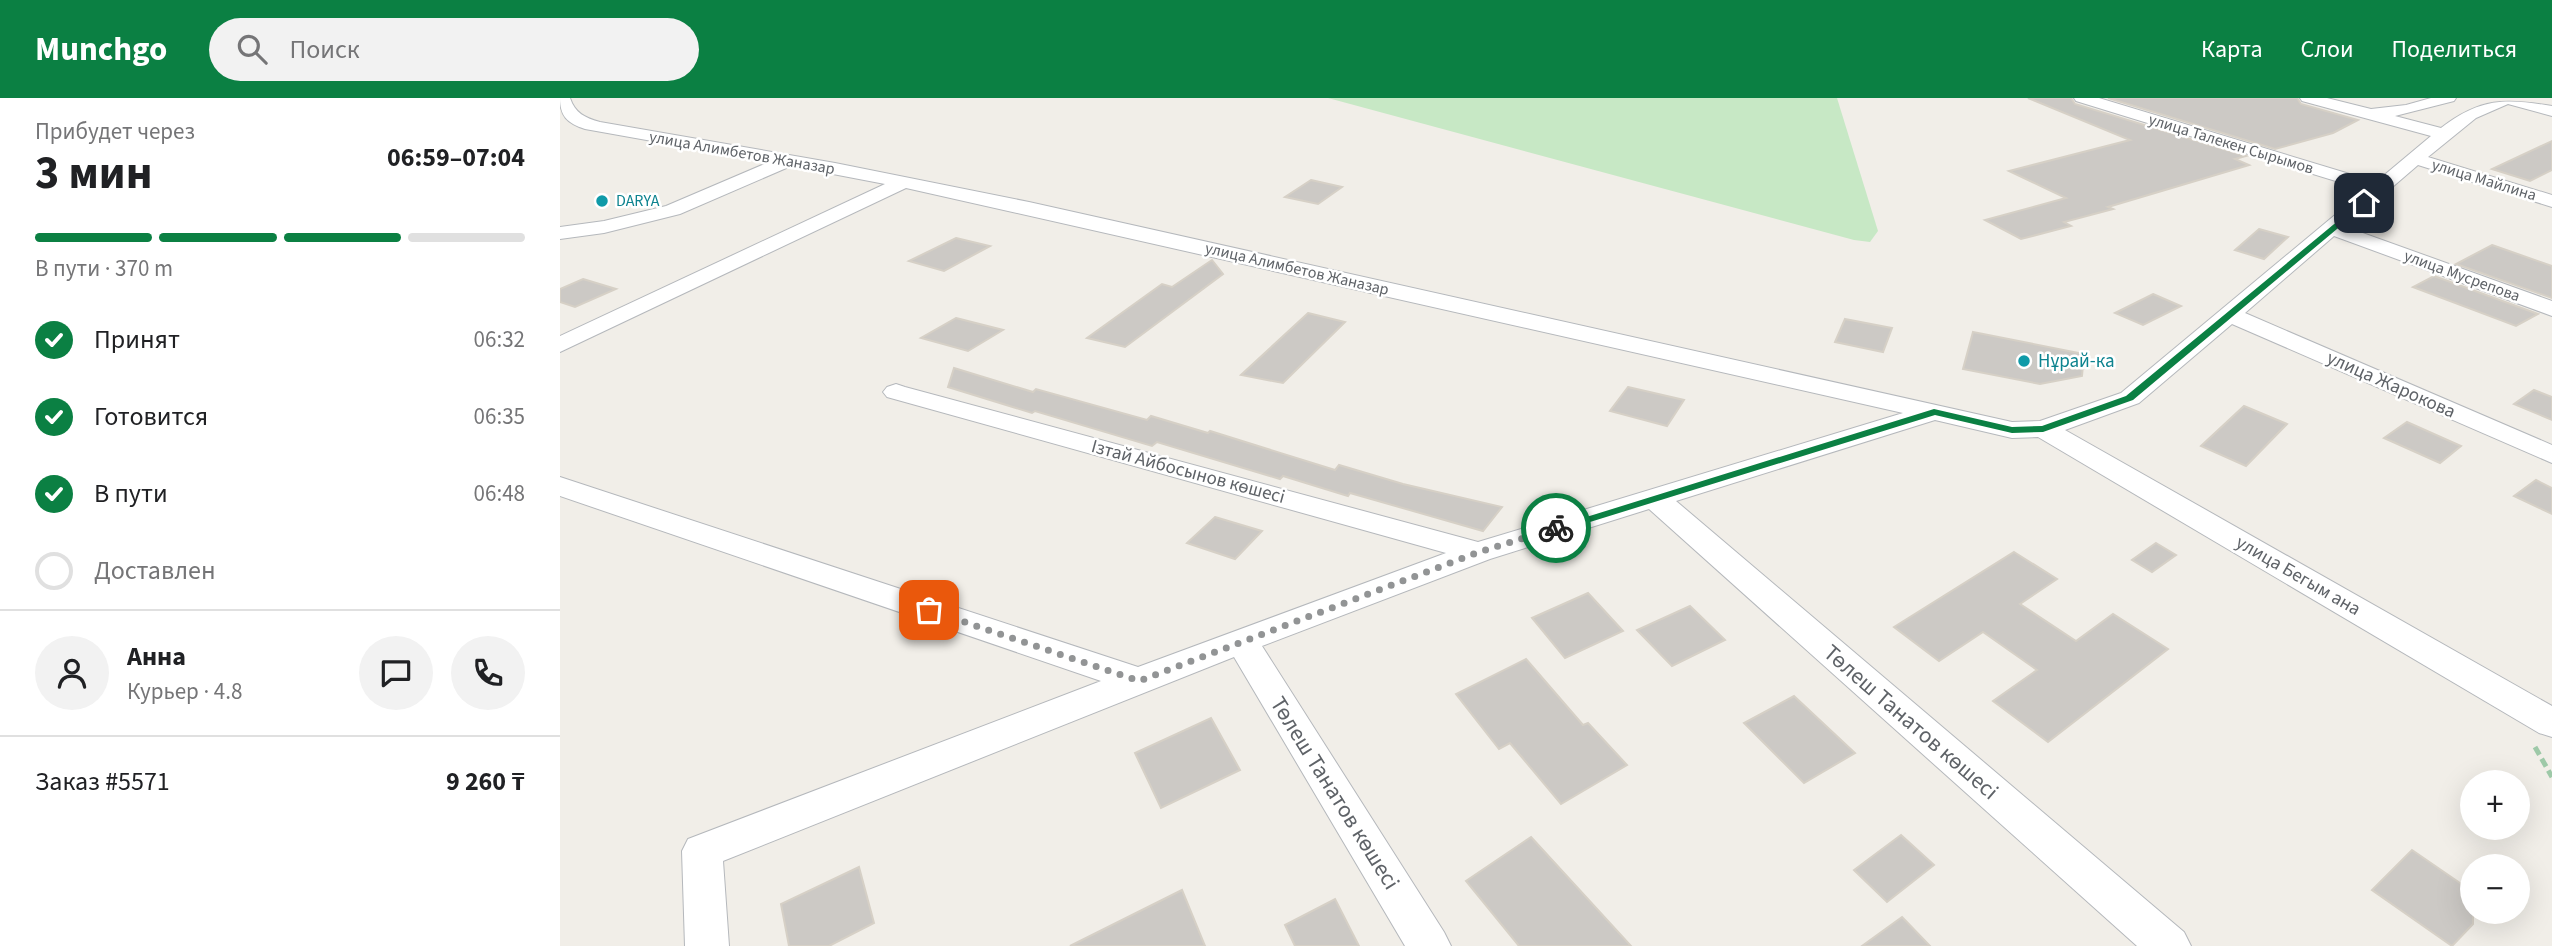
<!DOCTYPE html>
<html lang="ru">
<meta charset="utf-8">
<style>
body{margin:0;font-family:"Source Sans 3",sans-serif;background:#f2f2f2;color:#202124;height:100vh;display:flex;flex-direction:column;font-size:26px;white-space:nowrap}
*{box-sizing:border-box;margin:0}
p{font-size:23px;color:#757577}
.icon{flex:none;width:38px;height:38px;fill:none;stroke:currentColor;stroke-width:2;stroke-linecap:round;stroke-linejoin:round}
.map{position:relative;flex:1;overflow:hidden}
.details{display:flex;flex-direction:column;background:#fff;width:560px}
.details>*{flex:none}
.tools{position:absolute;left:1900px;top:672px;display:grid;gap:14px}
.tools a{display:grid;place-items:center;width:70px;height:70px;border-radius:50%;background:#fff;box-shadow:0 7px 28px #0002;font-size:35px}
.pin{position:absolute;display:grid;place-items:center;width:60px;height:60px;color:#fff;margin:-30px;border-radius:14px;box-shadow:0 4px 10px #0006}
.courier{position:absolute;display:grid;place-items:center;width:70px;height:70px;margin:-35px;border:5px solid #0b8043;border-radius:50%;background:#fff;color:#222;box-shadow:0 2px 9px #0007}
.headline em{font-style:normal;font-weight:700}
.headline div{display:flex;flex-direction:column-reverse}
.headline{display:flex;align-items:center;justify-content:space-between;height:119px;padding:0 35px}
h1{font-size:46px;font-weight:700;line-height:52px}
.bar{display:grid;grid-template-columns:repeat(4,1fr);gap:10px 7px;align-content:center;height:84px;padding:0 35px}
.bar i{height:9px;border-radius:5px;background:#e0e0e0}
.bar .current{background:#0b8043}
.bar p{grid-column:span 4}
.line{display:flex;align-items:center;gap:18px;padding:0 35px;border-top:2px solid #e0e0e0}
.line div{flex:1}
.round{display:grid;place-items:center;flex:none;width:74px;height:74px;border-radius:37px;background:#f2f2f2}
ol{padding:0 35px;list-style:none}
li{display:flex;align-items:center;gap:21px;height:77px}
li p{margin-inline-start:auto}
li .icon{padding:7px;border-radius:50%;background:#0b8043;color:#fff;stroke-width:4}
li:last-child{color:#757577}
li i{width:38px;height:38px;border:4px solid #e0e0e0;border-radius:50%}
header{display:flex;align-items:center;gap:42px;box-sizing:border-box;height:98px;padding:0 35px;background:#0b8043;color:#fff}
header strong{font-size:33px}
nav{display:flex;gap:38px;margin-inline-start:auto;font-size:24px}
.search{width:490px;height:63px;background:#f2f2f2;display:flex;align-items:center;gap:18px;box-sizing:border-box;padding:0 24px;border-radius:38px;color:#757577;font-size:26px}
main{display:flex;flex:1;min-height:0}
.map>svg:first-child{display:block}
.green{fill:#c7e8c5}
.building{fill:#ccc9c5;stroke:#d6d0c6;stroke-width:2}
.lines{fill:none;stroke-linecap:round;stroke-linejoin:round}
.minor-casing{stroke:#b5b8bc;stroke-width:2}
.path{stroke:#9ec9a8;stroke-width:5;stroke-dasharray:9 4.5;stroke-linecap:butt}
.minor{fill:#fff;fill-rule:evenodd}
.route{fill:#0b8043}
.done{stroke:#929495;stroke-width:7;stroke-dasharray:0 12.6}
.culture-dot{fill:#0f9aa8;stroke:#fff;stroke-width:2.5}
.labels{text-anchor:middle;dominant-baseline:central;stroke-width:5;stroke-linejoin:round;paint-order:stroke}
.far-street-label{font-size:16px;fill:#5f6368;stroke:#fff}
.far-culture-label{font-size:16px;fill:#0d838f;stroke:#fff;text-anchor:start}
.culture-label{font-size:19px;fill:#0d838f;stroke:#fff;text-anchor:start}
.street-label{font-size:19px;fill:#5f6368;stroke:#fff}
.near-street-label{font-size:23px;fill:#5f6368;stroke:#fff}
</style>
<header>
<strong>Munchgo</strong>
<div class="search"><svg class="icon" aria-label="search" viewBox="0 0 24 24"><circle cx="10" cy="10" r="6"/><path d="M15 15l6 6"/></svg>Поиск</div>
<nav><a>Карта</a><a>Слои</a><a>Поделиться</a></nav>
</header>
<main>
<section class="details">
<div class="headline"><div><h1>3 мин</h1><p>Прибудет через</p></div><em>06:59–07:04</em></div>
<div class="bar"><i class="current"></i><i class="current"></i><i class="current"></i><i></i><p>В пути · 370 m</p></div>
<ol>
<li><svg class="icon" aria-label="check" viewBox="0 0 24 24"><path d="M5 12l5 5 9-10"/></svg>Принят<p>06:32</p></li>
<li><svg class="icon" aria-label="check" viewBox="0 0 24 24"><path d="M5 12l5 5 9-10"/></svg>Готовится<p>06:35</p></li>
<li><svg class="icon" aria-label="check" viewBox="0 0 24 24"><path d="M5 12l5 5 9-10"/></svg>В пути<p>06:48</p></li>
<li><i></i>Доставлен</li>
</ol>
<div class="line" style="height:126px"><a class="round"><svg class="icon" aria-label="person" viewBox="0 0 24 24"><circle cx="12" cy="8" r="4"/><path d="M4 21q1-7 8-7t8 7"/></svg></a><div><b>Анна</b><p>Курьер · 4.8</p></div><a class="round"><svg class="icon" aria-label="chat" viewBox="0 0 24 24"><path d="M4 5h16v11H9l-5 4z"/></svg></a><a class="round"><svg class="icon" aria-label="phone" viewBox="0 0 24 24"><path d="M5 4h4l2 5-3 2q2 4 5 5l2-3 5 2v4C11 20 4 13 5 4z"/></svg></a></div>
<div class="line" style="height:91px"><div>Заказ #5571</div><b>9 260 ₸</b></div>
</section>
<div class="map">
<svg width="1992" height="848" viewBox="0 0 1992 848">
<rect width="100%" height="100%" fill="#f1eee8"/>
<path class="green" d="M768 0H1277L1318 133 1310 144 1294 142Z"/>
<g class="building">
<path d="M1468 0H1511L1515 6 1686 58 1675 61 1689 67 1548 109 1553 111 1504 124 1511 128 1461 141 1425 122 1506 100 1449 73 1570 42Z"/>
<path d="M1548 0H1737L1741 6 1798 22 1773 35 1715 51Z"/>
<path d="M1992 43V72L1970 83 1932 71Z"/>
<path d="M751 82 782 89 758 106 725 99Z"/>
<path d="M1699 131 1728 139 1704 161 1675 152Z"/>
<path d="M396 140 430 148 384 173 349 163Z"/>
<path d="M1932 147 1992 168V200L1896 166Z"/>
<path d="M652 162 663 176 565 249 527 240 602 186 612 189Z"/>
<path d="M1874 178 1978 216 1956 228 1853 189Z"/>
<path d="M23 181 56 191 15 209 0 204V191Z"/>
<path d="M1593 196 1621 208 1583 227 1555 215Z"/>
<path d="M748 215 785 224 723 285 681 277Z"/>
<path d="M396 220 443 232 408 253 361 240Z"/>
<path d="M1285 221 1332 230 1323 254 1275 244Z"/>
<path d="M1413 234 1524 256 1522 278 1480 286 1403 271Z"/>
<path d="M394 270 473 294 476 291 587 322 591 318 648 335 650 333 775 372 779 367 843 386 942 409 923 433 790 395 788 398 723 378 720 381 597 344 592 348 475 313 472 315 388 289Z"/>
<path d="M1068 289 1124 302 1107 328 1050 313Z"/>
<path d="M1974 292 1992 299V322L1954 306Z"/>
<path d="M1684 308 1727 326 1686 368 1641 348Z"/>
<path d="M1847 324 1901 348 1880 365 1824 340Z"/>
<path d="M1976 382 1992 390V416L1954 398Z"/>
<path d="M655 419 702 433 675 461 627 445Z"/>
<path d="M1596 445 1616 457 1592 474 1572 462Z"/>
<path d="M1454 454 1497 481 1460 506 1516 543 1553 516 1608 551 1488 644 1433 603 1477 572 1423 534 1379 563 1334 529Z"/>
<path d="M1028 495 1063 533 1005 560 972 520Z"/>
<path d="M1130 508 1165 542 1112 568 1077 532Z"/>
<path d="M966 561 1023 627 1028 625 1067 667 1001 706 950 645 939 651 896 596Z"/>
<path d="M1234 598 1295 655 1244 685 1184 625Z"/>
<path d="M651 620 680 672 601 710 575 655Z"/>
<path d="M1341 737 1374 767 1327 804 1294 772Z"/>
<path d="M971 739 1071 848H959L906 783Z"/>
<path d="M1852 752 1913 794V826L1892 848 1812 792Z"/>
<path d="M299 769 314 825 269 848H229L221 806Z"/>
<path d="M622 792 645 848H510Z"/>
<path d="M775 801 799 848H735L725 827Z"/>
<path d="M1342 819 1370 848H1302Z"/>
</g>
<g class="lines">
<defs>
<path id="minor" d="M0 0H10C15 15 25 20 40 24L275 65 469 104 1452 324 1480 323 1561 295 1805 92 1516 3 1514 0H1539L1816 84 1871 38 1742 3 1740 0H1767L1811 11 1846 7 1871 0H1896L1894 3 1835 18 1881 30C1920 0 1945 0 1992 8V18L1948 6 1916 20 1868 59 1992 97V109L1858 67 1786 129 1992 203V218L1774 138 1685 215 1992 347V365L1672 226 1579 305 1505 332 1992 608V639L1979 635 1478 339 1452 340 1375 322 1116 403 1624 834 1631 848H1577L1089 411 930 461 702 548 884 834 891 848H845L674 559 163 763 169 848H125L122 753 128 741 541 583 0 398V379L578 569 886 455 327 299 323 294 327 289 336 286 345 289 918 444 1343 315 346 90 0 254V238L325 86 231 68 120 116 44 135 0 141V129L44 123 106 108 209 64 25 31C7 25 0 18 0 0Z"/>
</defs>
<use href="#minor" class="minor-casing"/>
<path class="path" d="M1975 649 1992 679"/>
<use href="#minor" class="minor"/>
</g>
<path class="route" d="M1802 103 1808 105 1573 302 1483 334 1452 335 1375 317 1001 433 991 430 1374 311 1452 329 1482 328 1566 298Z"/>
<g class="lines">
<path class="done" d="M369 512 579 583 919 454 996 430"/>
</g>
<g class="culture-dot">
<circle cx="42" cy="103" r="7"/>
<circle cx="1464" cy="263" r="7"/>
</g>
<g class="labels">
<g class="far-street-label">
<text transform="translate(1671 46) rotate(17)">улица Талекен Сырымов</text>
<text transform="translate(182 55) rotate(10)">улица Алимбетов Жаназар</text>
<text transform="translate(1924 82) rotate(17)">улица Майлина</text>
<text transform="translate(737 171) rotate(13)">улица Алимбетов Жаназар</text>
<text transform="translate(1902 178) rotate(20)">улица Мусрепова</text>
</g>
<g class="far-culture-label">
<text x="56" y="103">DARYA</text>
</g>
<g class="culture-label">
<text x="1478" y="263">Нұрай-ка</text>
</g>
<g class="street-label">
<text transform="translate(1831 287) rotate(24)">улица Жарокова</text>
<text transform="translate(628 374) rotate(15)">Ізтай Айбосынов көшесі</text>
<text transform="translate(1738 478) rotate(30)">улица Бегым ана</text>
</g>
<g class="near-street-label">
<text transform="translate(1351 624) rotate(41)">Төлеш Танатов көшесі</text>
<text transform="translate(775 695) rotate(58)">Төлеш Танатов көшесі</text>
</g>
</g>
</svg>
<div class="tools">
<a>+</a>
<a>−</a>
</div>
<div class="pin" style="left:369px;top:512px;background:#ea580c"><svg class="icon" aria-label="bag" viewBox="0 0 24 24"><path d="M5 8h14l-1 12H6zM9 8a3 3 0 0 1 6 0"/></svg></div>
<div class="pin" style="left:1804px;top:105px;background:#1f2937"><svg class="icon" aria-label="home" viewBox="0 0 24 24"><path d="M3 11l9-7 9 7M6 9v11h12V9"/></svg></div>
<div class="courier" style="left:996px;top:430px"><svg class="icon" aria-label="bike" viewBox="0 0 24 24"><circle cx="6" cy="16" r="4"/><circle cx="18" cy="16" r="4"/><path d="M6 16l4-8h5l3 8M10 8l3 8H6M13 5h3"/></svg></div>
</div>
</main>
